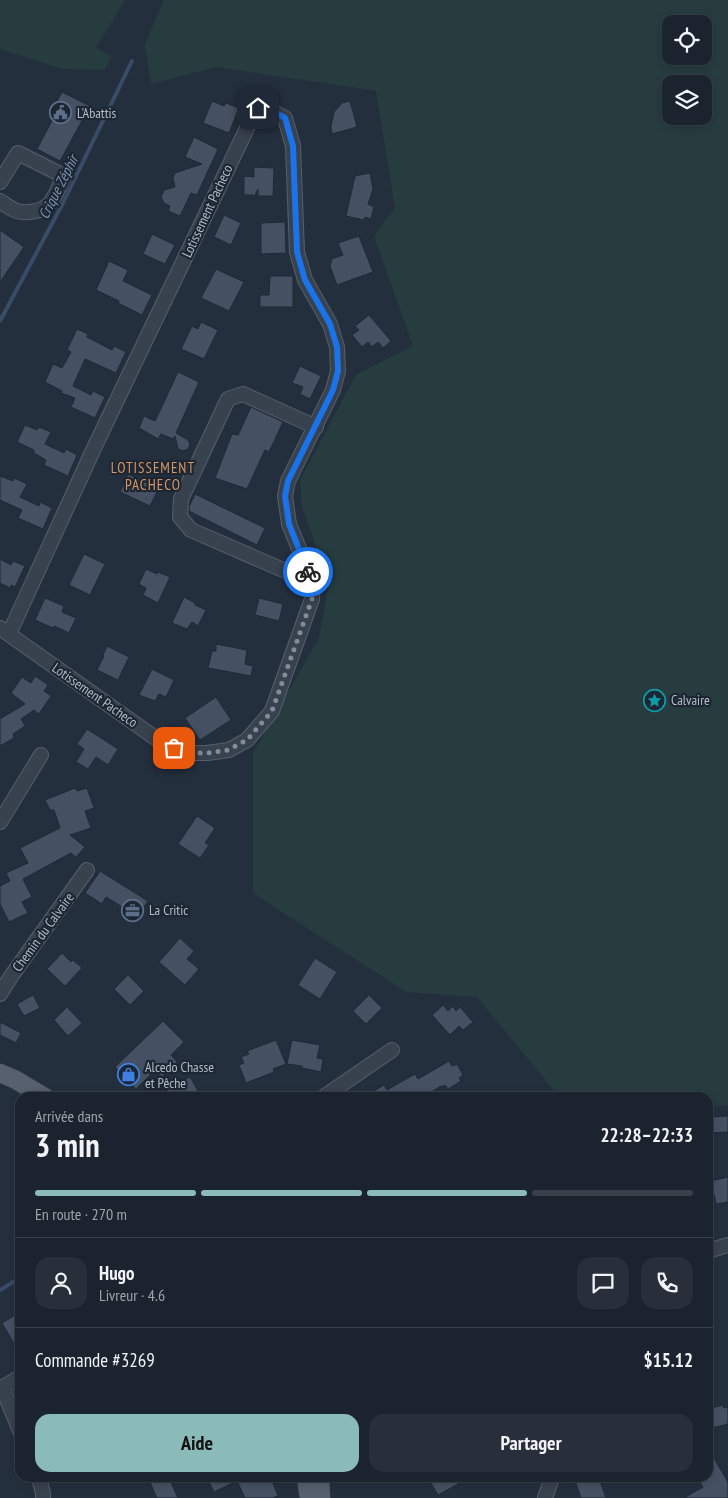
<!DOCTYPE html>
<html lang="fr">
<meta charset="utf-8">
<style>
body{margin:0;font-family:"PT Sans Narrow",sans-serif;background:#282f3a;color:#f1f3f6;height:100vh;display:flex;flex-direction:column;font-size:19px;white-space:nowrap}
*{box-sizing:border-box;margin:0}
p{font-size:16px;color:#a0a4aa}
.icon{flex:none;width:28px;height:28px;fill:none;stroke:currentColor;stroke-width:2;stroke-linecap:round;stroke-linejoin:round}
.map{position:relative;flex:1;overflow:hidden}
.panel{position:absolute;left:15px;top:1092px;width:698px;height:390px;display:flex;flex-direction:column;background:#1b232e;border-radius:15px;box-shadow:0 2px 8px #0003,0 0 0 1px #39404a}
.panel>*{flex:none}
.buttons{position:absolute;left:662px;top:15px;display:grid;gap:10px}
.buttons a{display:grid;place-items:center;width:50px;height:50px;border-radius:10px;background:#1b232e;box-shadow:0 2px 8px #0003,0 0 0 1px #39404a;font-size:25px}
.pin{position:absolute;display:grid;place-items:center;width:42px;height:42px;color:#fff;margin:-21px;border-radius:10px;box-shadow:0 2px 8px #0006}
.courier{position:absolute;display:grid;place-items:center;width:50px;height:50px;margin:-25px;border:4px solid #1a73e8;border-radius:50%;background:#fff;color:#222;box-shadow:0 1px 6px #0007}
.head em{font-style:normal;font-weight:700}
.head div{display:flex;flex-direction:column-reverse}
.head{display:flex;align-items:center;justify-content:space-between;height:85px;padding:0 20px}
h1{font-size:32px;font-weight:700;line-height:38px}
.bar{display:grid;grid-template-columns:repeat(4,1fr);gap:8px 5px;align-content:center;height:60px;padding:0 20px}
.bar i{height:6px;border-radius:4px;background:#39404a}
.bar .current{background:#8bbbb9}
.bar p{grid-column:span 4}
.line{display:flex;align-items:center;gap:12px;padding:0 20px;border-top:1px solid #39404a}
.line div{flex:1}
.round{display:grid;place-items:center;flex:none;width:52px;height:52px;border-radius:15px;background:#282f3a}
.action{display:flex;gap:10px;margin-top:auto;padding:10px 20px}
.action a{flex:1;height:58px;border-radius:15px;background:#8bbbb9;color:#111;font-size:20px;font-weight:700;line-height:58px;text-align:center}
.action a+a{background:#282f3a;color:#f1f3f6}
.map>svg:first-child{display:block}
.green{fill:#263c3f;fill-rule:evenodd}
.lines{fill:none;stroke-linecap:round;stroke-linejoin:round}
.stream{stroke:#394c67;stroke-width:4}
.building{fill:#455162;stroke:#1f2835}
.minor-casing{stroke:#565f6c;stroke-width:16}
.major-casing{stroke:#414a57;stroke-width:19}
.minor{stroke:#38414e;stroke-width:14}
.major{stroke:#56606e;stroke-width:18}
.done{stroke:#828b98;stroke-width:5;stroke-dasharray:0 9}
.route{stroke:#1a73e8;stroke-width:6}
.labels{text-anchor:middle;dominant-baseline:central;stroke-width:4.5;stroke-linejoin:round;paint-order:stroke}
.poi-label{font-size:14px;fill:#b4bcc9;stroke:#1d2633;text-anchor:start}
.street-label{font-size:14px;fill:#b4bcc9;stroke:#1d2633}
.water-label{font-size:15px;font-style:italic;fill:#7c92b1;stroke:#1d2633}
.neighbourhood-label{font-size:15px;letter-spacing:1px;fill:#d59563;stroke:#1d2633}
</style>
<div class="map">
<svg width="728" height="1498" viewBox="0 0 728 1498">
<rect width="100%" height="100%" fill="#242f3e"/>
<g class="green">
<path d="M0 0H125L96 48 111 56 105 70 62 69 0 49Z"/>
<path d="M164 0H728V1105L708 1107V1098L559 1097 477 997 406 992 253 893V753L319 638 329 582 302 507 300 480 356 375 413 346 374 236 395 208 376 91 217 67 151 84 145 44ZM671 24H704V56H671ZM671 84H704V116H671Z"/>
</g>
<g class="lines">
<g class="stream">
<path d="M0 321 63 203 132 61"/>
<path d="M19 1107H20"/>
<path d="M0 1290 20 1278"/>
</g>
</g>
<g class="building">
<path d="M62 92 90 106 60 161 37 149 56 113 52 111Z"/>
<path d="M212 101 224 106 226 103 239 108 229 133 203 123Z"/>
<path d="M350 101 357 127 332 134 331 126 334 112 342 103Z"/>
<path d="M194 137 218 149 197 195 191 193 180 216 168 211 170 206 164 203 161 197 164 190 175 187 173 178 175 173 202 164 185 157Z"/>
<path d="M254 167 274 168 273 196H258V189L253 199V195H244V176L254 177Z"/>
<path d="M370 173 373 189 368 204 374 207 371 219 365 217 364 220 346 216 355 176Z"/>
<path d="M224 215 241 223 231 245 214 237Z"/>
<path d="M285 222 286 253 261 254V223Z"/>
<path d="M0 230 24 247 0 282Z"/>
<path d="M152 234 175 245 165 264 143 254Z"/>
<path d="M359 236 373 272 337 285 330 266 332 259 343 255 338 243Z"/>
<path d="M109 261 128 270 123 281 152 295 142 315 118 303 119 301 96 290Z"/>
<path d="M216 269 244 282 229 311 201 298Z"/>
<path d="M270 276H293V307H260V295H269Z"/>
<path d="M369 315 391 341 383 348 378 342 372 347 368 342 362 347 352 335 359 330 355 326Z"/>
<path d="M201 322 218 330 204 359 181 349 192 326 198 329Z"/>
<path d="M77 329 88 334 87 337 112 350 114 346 126 352 116 373 85 359 73 386 91 395 93 391 105 397 95 418 71 407 75 398 61 393 62 391 45 382 53 364 62 368 71 352 67 350Z"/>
<path d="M300 366 321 376 310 399 300 394 303 387 292 383Z"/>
<path d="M178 372 199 382 176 433 188 440 190 445 188 449 183 451 178 449 175 436 173 439 161 434 158 439 139 428 144 416 155 421 157 417Z"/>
<path d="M251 407 283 422 269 452 265 450 247 489 215 478 232 434 238 435Z"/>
<path d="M25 425 37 430 39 427 51 432 45 444 64 453 66 449 77 455 68 476 44 465 46 460 34 453V450L17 442Z"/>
<path d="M128 474 159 488 150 506 120 492Z"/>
<path d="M0 476 13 481 14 478 27 484 20 497 39 506 40 502 52 508 43 529 18 518 22 510 0 500Z"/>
<path d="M195 494 265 528 257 545 189 511V507Z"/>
<path d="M84 554 105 564 90 595 69 585Z"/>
<path d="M0 559 11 565 13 561 25 566 15 587 11 585 10 588 0 583Z"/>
<path d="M146 569 157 574 158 572 170 577 158 603 143 595 146 588 139 584Z"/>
<path d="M184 597 195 603V605L206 610 198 626 192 622 187 629 172 623Z"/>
<path d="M45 598 64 606 62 612 76 618 69 633 54 626 53 628 35 620Z"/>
<path d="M259 598 283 604 279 621 255 615Z"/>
<path d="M216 644 247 650 245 664 253 666 251 676 208 668 212 651H216Z"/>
<path d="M107 646 129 657 118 680 97 670 104 656 103 655Z"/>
<path d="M152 669 174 680 166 697 159 694 155 701 139 695Z"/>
<path d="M35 676 48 685 44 691 51 696 39 714 34 710 21 719 25 726 13 734 14 738 0 746V719L25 704 11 693 22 677 31 683Z"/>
<path d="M216 697 231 720 200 740 185 718Z"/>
<path d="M87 729 118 749 108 765 96 757 88 769 76 762 84 749 77 744Z"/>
<path d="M75 788 77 791 87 788 94 808 85 811 91 828 70 835 85 847 76 857 71 853 23 879 32 897 22 902 28 913 9 922 0 904V886L10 881 6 873 28 863 20 848 60 828 54 810H50L45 800Z"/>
<path d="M197 816 215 828 205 843 209 845 200 858 178 844Z"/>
<path d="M100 871 148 901 137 916 106 897 102 904 85 893Z"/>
<path d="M180 938 194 951 187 959 199 969 185 985 159 962Z"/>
<path d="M62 953 71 962 73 960 82 968 65 986 47 969Z"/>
<path d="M315 958 337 972 320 999 298 985Z"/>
<path d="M128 975 144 991 130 1005 114 989Z"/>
<path d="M33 995 40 1008 24 1016 17 1004Z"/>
<path d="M369 995 382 1008 366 1024 353 1011Z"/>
<path d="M443 1005 448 1011 453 1006 456 1011 460 1007 473 1022 463 1030 459 1026 450 1035 432 1015Z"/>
<path d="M67 1007 82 1023 68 1036 54 1020Z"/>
<path d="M163 1021 184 1042 171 1055 177 1062 162 1077 155 1070 136 1089 115 1067Z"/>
<path d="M0 1022 21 1033 16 1043 0 1035Z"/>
<path d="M276 1040 286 1064 273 1069 274 1072 246 1083 239 1065 244 1063 241 1057 249 1054 247 1051Z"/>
<path d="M292 1040 320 1045 317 1058 323 1059 321 1072 302 1068V1066L287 1064Z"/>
<path d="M449 1061 452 1066 457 1064 463 1075 459 1078 461 1081 448 1089 445 1085 442 1087 441 1086 422 1098H362L384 1085 387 1090 415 1074 418 1079Z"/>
<path d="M190 1077 202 1098H153L184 1080Z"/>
<path d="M728 1116V1132L709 1133V1130H708V1117Z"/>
<path d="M728 1177V1202L716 1204 711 1181Z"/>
<path d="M20 1312V1354L2 1323Z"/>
<path d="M723 1405 724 1408 728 1407V1424L708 1429V1409Z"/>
<path d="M708 1448 728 1482V1498H684L703 1487 697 1478H708Z"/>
<path d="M148 1478H169L178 1498H157Z"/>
<path d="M207 1478H271L278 1496 272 1498H245L237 1481 214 1492Z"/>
<path d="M428 1478H469L438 1495Z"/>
<path d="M574 1478H599L606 1498H581Z"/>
</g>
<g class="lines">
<defs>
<g id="minor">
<path d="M0 182 18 153 64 176C59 185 56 198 48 205 42 211 26 214 17 211 12 210 5 204 0 201"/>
<path d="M313 583 191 530 180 517 181 499 228 399 243 394 316 427"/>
<path d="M0 628 161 742 188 753H207L229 750 247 740 272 711 312 599 313 583 289 524 285 496 288 481 333 390 338 371 337 347 330 324 305 280 297 252 293 146 285 118 270 110 258 108 250 122 95 446 9 634"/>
<path d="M0 822 41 755"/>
<path d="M0 994 12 975 87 870"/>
<path d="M322 1098 392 1050"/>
<path d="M708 1251 728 1245"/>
<path d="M2 1387 20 1431"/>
<path d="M0 1389 20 1377"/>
<path d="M39 1478 43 1493V1498"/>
<path d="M545 1498 552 1478"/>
</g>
<g id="major">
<path d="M0 1073 16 1080 46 1098"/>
<path d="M306 1478 309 1498"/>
<path d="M320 1478 321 1498"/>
</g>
</defs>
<use href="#minor" class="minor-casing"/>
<use href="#major" class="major-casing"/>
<use href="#minor" class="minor"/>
<use href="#major" class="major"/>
</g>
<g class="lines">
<path class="done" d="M174 748 188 753H207L228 750 247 740 272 711 312 599 313 583 308 572"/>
<path class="route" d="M258 108 270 110 285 118 293 146 297 252 305 280 330 324 337 347 338 371 333 390 288 481 285 496 289 524 308 572"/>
</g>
<defs>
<symbol id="civic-ring" viewBox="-11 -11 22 22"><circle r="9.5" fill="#1d2633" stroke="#5c6f8a" stroke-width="1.5"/><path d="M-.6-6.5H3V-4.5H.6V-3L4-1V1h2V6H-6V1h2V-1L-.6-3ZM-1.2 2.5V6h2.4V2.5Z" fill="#5c6f8a"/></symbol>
<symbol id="sight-ring" viewBox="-11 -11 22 22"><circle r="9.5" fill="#1d2633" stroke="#0f9aa8" stroke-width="1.5"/><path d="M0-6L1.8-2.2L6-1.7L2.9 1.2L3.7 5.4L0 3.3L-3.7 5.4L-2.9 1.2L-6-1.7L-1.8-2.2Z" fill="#0f9aa8"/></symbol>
<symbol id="office-ring" viewBox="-11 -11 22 22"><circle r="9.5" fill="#1d2633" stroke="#5c6f8a" stroke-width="1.5"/><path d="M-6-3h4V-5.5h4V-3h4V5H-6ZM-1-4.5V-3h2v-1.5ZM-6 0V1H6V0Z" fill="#5c6f8a"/></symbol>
<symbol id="shop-ring" viewBox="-11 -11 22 22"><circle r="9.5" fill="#1d2633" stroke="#3f7fe0" stroke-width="1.5"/><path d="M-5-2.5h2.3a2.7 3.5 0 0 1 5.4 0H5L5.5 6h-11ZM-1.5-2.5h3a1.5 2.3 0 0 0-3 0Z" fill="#3f7fe0"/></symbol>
</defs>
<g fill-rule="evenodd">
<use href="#civic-ring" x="48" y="100" width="25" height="25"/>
<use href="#sight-ring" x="642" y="688" width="25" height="25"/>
<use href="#office-ring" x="120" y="898" width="25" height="25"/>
<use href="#shop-ring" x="116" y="1062" width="25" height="25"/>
</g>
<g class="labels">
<g class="poi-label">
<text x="77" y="113">L'Abattis</text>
<text x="671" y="700">Calvaire</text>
<text x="149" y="910">La Critic</text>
<text x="145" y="1067">Alcedo Chasse<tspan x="145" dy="16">et Pêche</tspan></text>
</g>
<g class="street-label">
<text transform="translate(207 211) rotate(-65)">Lotissement Pacheco</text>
<text transform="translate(95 695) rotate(35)">Lotissement Pacheco</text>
<text transform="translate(43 932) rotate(-54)">Chemin du Calvaire</text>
</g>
<g class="water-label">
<text transform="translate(58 187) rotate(-63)">Crique Zéphir</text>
</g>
<g class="neighbourhood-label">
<text x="153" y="467">LOTISSEMENT<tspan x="153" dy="17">PACHECO</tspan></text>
</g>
</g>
</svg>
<div class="buttons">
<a><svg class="icon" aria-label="locate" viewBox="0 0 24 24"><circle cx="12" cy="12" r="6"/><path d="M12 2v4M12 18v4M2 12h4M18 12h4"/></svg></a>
<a><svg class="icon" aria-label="layers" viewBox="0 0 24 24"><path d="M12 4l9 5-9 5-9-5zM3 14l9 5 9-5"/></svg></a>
</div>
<div class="pin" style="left:174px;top:748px;background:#ea580c"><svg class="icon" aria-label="bag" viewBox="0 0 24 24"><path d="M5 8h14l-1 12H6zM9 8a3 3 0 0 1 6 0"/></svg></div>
<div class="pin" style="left:258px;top:108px;background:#1f2937"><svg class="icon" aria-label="home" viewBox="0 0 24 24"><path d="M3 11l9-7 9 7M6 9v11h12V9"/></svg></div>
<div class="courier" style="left:308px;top:572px"><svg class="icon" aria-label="bike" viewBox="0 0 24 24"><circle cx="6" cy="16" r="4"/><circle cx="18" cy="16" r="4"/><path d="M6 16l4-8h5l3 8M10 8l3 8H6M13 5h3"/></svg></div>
<section class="panel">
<div class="head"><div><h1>3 min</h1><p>Arrivée dans</p></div><em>22:28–22:33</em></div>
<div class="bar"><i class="current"></i><i class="current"></i><i class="current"></i><i></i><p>En route · 270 m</p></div>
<div class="line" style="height:90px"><a class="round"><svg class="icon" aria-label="person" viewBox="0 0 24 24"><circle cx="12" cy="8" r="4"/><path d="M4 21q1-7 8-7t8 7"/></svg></a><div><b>Hugo</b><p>Livreur · 4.6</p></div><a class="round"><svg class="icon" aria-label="chat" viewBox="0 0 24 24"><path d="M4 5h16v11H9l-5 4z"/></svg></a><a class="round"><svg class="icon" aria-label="phone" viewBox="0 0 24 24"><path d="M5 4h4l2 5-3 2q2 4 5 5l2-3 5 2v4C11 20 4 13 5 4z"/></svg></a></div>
<div class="line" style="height:65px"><div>Commande #3269</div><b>$15.12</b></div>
<div class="action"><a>Aide</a><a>Partager</a></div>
</section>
</div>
